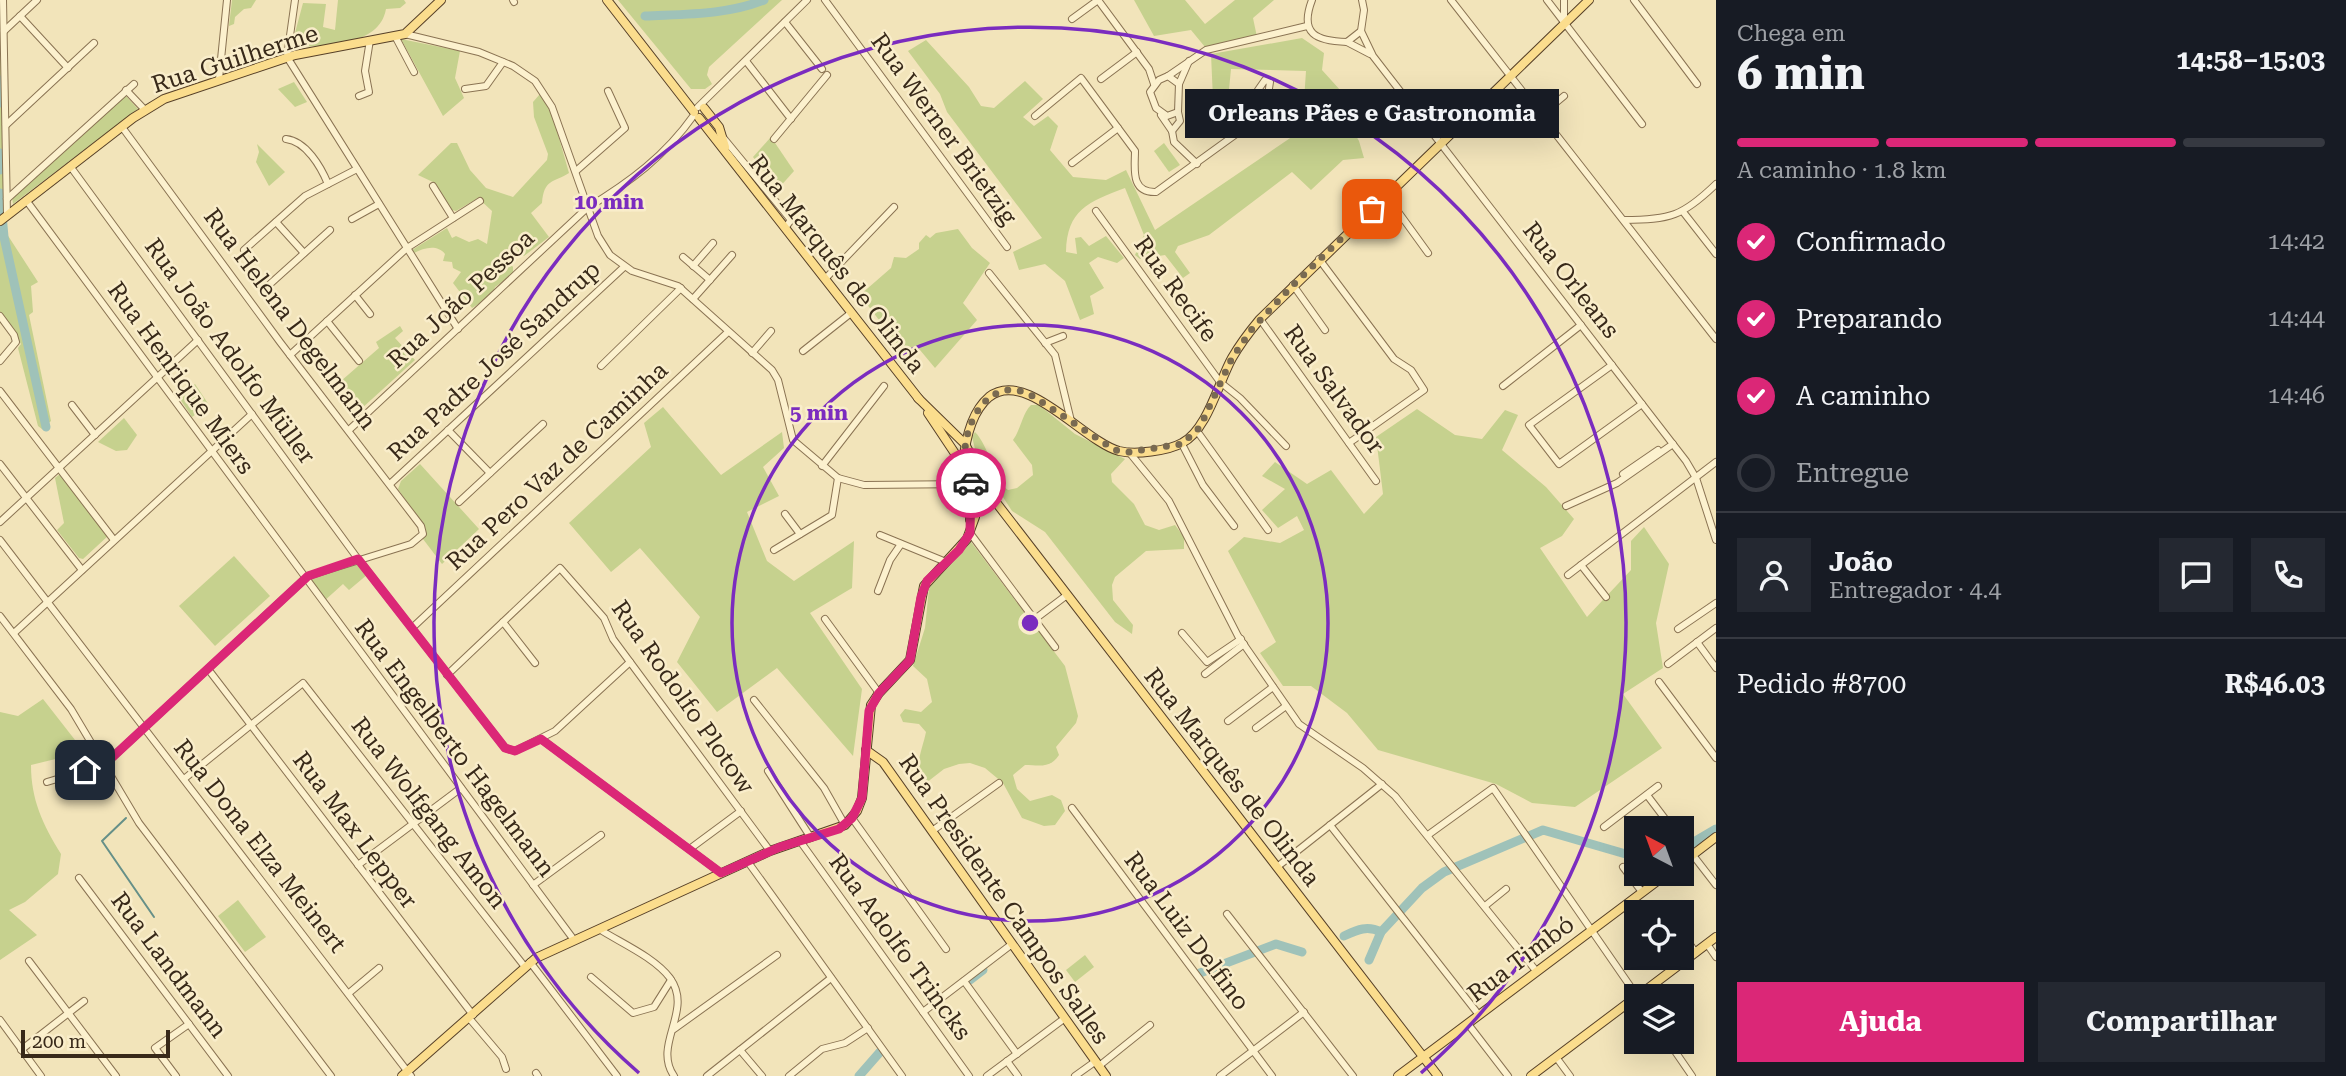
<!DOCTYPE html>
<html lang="pt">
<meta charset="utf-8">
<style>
body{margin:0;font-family:"Roboto Serif",serif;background:#242831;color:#f1f3f6;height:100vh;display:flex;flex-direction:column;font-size:26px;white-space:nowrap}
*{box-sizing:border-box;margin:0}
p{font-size:23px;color:#9ea1a6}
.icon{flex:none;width:38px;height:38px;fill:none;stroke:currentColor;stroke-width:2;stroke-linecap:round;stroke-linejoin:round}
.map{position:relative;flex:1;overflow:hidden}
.drawer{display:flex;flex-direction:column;background:#171b24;width:630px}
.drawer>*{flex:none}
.needle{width:46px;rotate:319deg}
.fabs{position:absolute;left:1624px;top:816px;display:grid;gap:14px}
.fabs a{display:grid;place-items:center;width:70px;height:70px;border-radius:0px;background:#171b24;box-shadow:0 7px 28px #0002;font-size:35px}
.scale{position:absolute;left:21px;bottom:18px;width:149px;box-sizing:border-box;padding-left:7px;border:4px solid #382919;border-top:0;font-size:19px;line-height:24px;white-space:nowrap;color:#382919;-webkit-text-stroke:5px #f9edca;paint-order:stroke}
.pin{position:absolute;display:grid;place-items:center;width:60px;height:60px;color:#fff;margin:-30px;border-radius:14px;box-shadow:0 4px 10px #0006}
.courier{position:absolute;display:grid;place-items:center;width:70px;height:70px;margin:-35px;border:5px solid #db2777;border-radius:50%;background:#fff;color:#222;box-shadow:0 2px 9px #0007}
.bubble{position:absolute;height:49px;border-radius:0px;background:#171b24;box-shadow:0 7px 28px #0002;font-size:23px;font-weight:700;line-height:49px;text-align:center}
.summary em{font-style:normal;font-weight:700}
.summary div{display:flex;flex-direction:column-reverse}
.summary{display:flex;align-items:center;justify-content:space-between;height:119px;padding:0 21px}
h1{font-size:46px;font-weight:700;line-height:52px}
.bar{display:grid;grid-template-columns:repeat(4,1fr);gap:10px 7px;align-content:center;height:84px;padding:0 21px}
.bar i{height:9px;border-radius:5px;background:#363941}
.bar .selected{background:#db2777}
.bar p{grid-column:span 4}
.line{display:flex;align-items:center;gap:18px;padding:0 21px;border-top:2px solid #363941}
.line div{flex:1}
.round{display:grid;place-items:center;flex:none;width:74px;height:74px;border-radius:0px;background:#242831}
ol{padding:0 21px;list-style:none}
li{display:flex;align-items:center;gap:21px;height:77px}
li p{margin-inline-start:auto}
li .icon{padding:7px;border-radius:50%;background:#db2777;color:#fff;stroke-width:4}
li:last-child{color:#9ea1a6}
li i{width:38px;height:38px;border:4px solid #363941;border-radius:50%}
.button{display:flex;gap:14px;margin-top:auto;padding:14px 21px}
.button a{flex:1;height:80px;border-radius:0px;background:#db2777;color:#fff;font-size:28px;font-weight:700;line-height:80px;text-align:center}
.button a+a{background:#242831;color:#f1f3f6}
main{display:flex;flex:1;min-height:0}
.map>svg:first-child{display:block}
.green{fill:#c6d18e}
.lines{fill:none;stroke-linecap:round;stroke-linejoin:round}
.stream{stroke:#669088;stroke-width:2}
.river{stroke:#9fc2b9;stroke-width:9}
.minor-casing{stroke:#8a7353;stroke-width:8}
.major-casing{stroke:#574028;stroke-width:10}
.minor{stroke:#fcf1ce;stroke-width:6}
.major{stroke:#fbdd8d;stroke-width:8}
.done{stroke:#796a51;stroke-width:7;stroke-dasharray:0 12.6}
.route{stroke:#db2777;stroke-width:9}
.ring{fill:none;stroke:#7b2cbf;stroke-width:3.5}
.labels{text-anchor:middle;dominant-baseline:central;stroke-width:5;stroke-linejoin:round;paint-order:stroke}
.street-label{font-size:24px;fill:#382919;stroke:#f9edca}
.centre{fill:#7b2cbf;stroke:#f9edca;stroke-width:3.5}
.ring-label{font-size:21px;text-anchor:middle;font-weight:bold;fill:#7b2cbf;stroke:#f9edca;stroke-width:5;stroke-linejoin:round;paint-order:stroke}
</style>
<main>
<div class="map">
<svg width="1716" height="1076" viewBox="0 0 1716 1076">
<rect width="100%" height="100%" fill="#f2e4ba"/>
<g class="green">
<path d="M232 0H256L251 8 244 9 235 17 234 24 229 26Z"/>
<path d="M338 0H404L406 3 400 8 386 9C379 48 323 44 291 48L303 3 326 4 323 27 335 30Z"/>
<path d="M618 0H782L709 67 707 75 712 84 705 89H691Z"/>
<path d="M1134 0H1185L1205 24 1235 0H1274L1253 18 1257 37 1205 47 1191 30 1154 36Z"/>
<path d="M1302 38 1324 53 1322 70 1350 101 1341 110 1359 141 1364 158 1343 160 1311 190 1292 172 1209 235 1178 246 1175 252 1190 273 1183 278 1165 255 1140 259 1135 255 1144 235 1125 188C1088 202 1067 210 1066 252L1077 254 1075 238 1081 237 1089 246 1106 236 1124 258 1117 263 1098 257 1089 263 1104 288 1090 296 1094 314 1080 320 1065 281 1045 264 1019 270 1013 252 1042 238 947 112 940 94 908 51 926 40 969 87 981 106 994 108 1025 81 1043 99 1023 117 1034 126 1048 116 1058 126 1050 150 1073 177 1106 180 1126 170 1155 230 1302 130 1306 71 1231 69 1227 110 1214 122 1211 54Z"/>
<path d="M0 39 5 211 0 215Z"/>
<path d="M401 39 460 51 455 78 464 98 443 116Z"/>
<path d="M294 82 307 102 295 107 278 89Z"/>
<path d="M540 94 551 110 569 173C553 183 544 179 542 203L531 213 549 237 524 256 517 254 518 249 512 245 505 257 513 267V274L495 287 492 296 472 308 453 283 461 272 453 268 452 262 443 261 445 254C437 244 424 248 414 253L412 250 447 228 452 238 456 236 469 242 478 239 487 244 492 211 478 198 456 211 452 210 435 183 418 175 451 143H457L470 170 486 188 513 197 547 160 548 154 534 117 533 102Z"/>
<path d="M125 95 138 109 13 204 12 196Z"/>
<path d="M771 137 794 171 778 189 753 157Z"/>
<path d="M1164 143 1180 165 1169 172 1154 151Z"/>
<path d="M257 144 285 172 269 186 256 162 259 152Z"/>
<path d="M3 228 38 282 31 286 33 312 29 315 51 421 42 429 38 426 18 348 21 344 0 312V231Z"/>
<path d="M958 229 972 248 990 263 963 303 977 320 935 368 920 350 898 345 860 295 891 268 894 257 906 258 919 249V243L926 235 930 238 936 233Z"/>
<path d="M400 326 403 331 395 338 415 360 361 409 341 381 379 348 376 342Z"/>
<path d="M195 384 209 405 192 417 178 396Z"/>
<path d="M1031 405H1039L1075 434 1125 459 1111 474 1112 482 1134 504 1145 525 1159 530 1175 525 1184 537V549L1146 551 1115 577 1112 585 1113 600 1133 625 1132 634 1115 622 1045 532 1012 511 977 457 972 437 975 432C989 446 995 481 1008 490L1017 488 1033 475 1032 465 1013 440C1021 429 1022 414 1031 405Z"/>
<path d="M663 407 721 475 782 432 784 448 763 467 779 496 747 512 767 561 794 581 854 541 852 588 810 613 862 689 853 756 777 668 717 712 677 662 700 617 640 548 611 572 569 523 651 447 644 423Z"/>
<path d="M1417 409 1455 435 1482 439 1505 410 1518 415 1502 450 1546 487 1574 519 1562 536 1540 548 1587 617 1631 570V541L1644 527 1669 564 1656 623 1663 668 1623 694 1662 748 1575 807 1532 803 1496 784 1378 750 1347 713 1311 686H1283L1260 653 1276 642 1228 551 1244 537 1280 543 1304 530 1297 516 1278 528 1262 510 1285 489 1262 476 1275 462 1307 484 1331 470 1364 514 1383 494 1376 437Z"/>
<path d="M124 418 137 435 127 450 116 451 98 442Z"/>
<path d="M420 464 479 529 442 564 423 539 422 524 398 489 401 481Z"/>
<path d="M60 474 109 535 83 559 79 558 57 530 64 523 55 478Z"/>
<path d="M971 542 1065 666 1078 716 1076 723 1056 747 1059 755C1050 769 1039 765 1025 765L1013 775 1017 789 1030 801 1052 795 1061 800 1065 811 1055 825 1044 826 1022 818 1003 783 985 768 970 763 959 764 944 769 926 783C911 772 923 748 926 732L919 724 903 722 900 715 905 709 921 712 932 702 927 679 913 666 925 628 929 588Z"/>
<path d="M234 556 270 596 215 646 179 606Z"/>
<path d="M360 564 368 574 349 590 343 584 323 602 309 582 313 575Z"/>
<path d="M43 699 75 740 76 754 31 765C31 800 43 825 61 854L58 874 25 902 9 910 37 935 0 960V712L18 716Z"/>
<path d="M238 900 266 937 245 952 218 916Z"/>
<path d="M1085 955 1094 967 1075 982 1066 970Z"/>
</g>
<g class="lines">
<path class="stream" d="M126 818 102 841 154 917"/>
<g class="river">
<path d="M645 16C685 14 727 15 764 0"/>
<path d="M0 80V103"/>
<path d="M0 153V170"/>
<path d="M0 193 4 237 46 427"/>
<path d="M1682 849 1716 829"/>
<path d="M1344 936C1357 930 1367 925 1381 932"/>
<path d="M1369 960 1381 932 1422 888 1444 872 1543 830 1636 857"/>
<path d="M1200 973 1276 944 1302 952"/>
<path d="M970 980 983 970"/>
<path d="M859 1076 880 1052"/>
</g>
<defs>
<g id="minor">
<path d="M3 0 7 215"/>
<path d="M295 0 287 57 458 329"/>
<path d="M513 0 514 2"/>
<path d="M825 0 1007 247"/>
<path d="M1098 0 1149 69 1154 84"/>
<path d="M1312 0C1299 34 1316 41 1347 42L1361 31 1364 10 1362 0"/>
<path d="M1451 0 1716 339"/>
<path d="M1547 0 1642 124"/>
<path d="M1564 0V21"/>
<path d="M1634 0 1697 84"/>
<path d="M20 16 68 68"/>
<path d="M1072 19 1098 0"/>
<path d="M785 22 822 69"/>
<path d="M4 31 37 0"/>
<path d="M1361 31 1373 56 1686 461 1696 478 1716 540"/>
<path d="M405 34 479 52 513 66 535 81 552 107 598 236 610 255 632 271 678 286 772 370 778 380 793 440 838 478 864 485 972 484"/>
<path d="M395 36 414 72"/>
<path d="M1347 42 1370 54"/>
<path d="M746 61 791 119"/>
<path d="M1168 76 1206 50 1307 26"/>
<path d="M1168 76 1179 84 1178 112 1167 116 1156 108 1150 92 1159 80Z"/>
<path d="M219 79 227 0"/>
<path d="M1101 79 1137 52"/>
<path d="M1179 84 1189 61"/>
<path d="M465 89 486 86 503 62"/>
<path d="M126 90 145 110"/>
<path d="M359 96 369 92 365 71 370 40"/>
<path d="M698 107 807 0"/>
<path d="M1161 115 1172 131 1174 142 1197 164"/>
<path d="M1541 115 1564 96"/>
<path d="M1035 116 1081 78 1135 151C1135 168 1130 193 1156 192L1250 124 1268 95 1270 82 1265 80 1258 90 1263 102"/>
<path d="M6 125 94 43"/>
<path d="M1172 131 1180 121 1178 112"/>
<path d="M721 135 791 220 785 228"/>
<path d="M286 139C306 141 321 167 328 184"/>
<path d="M774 139 827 75"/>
<path d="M1072 163 1118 128"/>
<path d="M70 166 358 559 505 748 515 751 555 731 630 662"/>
<path d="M576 171 625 128 608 91"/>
<path d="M433 186 453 218"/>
<path d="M1386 195 1428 253"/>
<path d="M7 199 134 84"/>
<path d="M26 200 574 940"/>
<path d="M1096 211 1220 382 1240 398 1286 446"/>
<path d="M1684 213 1716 254"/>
<path d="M352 219 379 204"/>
<path d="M1624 220C1670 220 1683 216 1716 184"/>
<path d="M276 222 304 253"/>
<path d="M244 250 305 196 357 169"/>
<path d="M683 257 710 280"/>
<path d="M1319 259 1394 359 1411 370 1424 390 1349 443"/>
<path d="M693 266 713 243"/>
<path d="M989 273 1055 355 1071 421"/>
<path d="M825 279 894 207"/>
<path d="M270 284 330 230"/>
<path d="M1293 285 1325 330"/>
<path d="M355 295 370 314"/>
<path d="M693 299 732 255"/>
<path d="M0 316 14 335 16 342 0 361"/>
<path d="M1260 319 1376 481"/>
<path d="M327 321 359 361"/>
<path d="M1045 343 1063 336"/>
<path d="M803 351 851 313"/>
<path d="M752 353 771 331"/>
<path d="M290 355 407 248 480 201"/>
<path d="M1612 365 1529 425 1559 464 1642 404"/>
<path d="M601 366 681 288"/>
<path d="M1503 386 1581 325"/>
<path d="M0 391 114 540"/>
<path d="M72 405 95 435"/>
<path d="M349 430 587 208C630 182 665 156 694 115"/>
<path d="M448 430 490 473"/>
<path d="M1197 431 1268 530"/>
<path d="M1182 444 1203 485 1234 526"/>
<path d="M1129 452 1169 501 1238 636 1299 724 1363 768 1395 796 1537 972"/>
<path d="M0 464 82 570"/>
<path d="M822 466 884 386"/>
<path d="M1623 474 1658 450"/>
<path d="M390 484 624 267"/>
<path d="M459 502 543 424"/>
<path d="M1566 506 1617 483 1673 444"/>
<path d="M785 514 800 534"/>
<path d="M0 522 198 340"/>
<path d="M970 533 1055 647"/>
<path d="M880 535 946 562"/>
<path d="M0 540 411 1076"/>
<path d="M774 550 832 515 838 478"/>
<path d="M1581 565 1606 597"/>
<path d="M1568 575 1716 462"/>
<path d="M878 591 890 560 901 544"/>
<path d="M0 616 71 709 139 823 331 1076"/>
<path d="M825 619 879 693"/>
<path d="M1035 619 1067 595"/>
<path d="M503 622 535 663"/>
<path d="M412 628 728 332"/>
<path d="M1678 629 1716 603"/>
<path d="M14 633 252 414"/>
<path d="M1182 633 1207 662 1241 639"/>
<path d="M1697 642 1716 668"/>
<path d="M1668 664 1716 628"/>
<path d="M208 669 473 1015"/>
<path d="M1205 674 1244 644"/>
<path d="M447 675 560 568 604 618 613 639 770 851"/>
<path d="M1659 682 1716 758"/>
<path d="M754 700 824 788 845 825"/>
<path d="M1228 721 1273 687"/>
<path d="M1256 728 1286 706"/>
<path d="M541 739 721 873"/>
<path d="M768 771 811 838"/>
<path d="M184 779 303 683 525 967"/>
<path d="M47 782 104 765 308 576 411 544 423 534 421 526 280 342 122 127"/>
<path d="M1647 795 1672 828"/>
<path d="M1072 808 1272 1076"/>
<path d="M852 818 946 949"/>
<path d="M1330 825 1479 1015"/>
<path d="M1604 827 1658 786"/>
<path d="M932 831 999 783"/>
<path d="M1428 835 1493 788 1637 996"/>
<path d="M800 841 969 1076"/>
<path d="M1682 841 1716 885"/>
<path d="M691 848 741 811"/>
<path d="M748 862 902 1076"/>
<path d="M358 865 461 788"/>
<path d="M1277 867 1382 784"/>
<path d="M1623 867 1642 892"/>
<path d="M79 878 228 1076"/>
<path d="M533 885 601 835"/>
<path d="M1485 906 1506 889"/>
<path d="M1227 914 1353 1076"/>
<path d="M599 929C621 943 654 957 670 978 694 1011 652 1044 674 1076"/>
<path d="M1682 933 1696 953"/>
<path d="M1707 944 1716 957"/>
<path d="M29 961 116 1076"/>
<path d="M530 962 617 1076"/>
<path d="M591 977 633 1013 654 1007 671 980"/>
<path d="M964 981 1017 1054"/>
<path d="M349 993 379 968"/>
<path d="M923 1012 1012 944"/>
<path d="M469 1018 502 1057 506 1069"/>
<path d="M0 1020 41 1076"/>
<path d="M1468 1024 1508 1076"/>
<path d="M674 1029 777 955"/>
<path d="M1668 1041 1692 1076"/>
<path d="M21 1050 84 1001"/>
<path d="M740 1050 762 1076"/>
<path d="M1556 1057 1570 1076"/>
<path d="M1007 1061 1018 1076"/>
<path d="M1099 1066 1150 1025"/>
<path d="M536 1073 538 1076"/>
<path d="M176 1076 155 1048 189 1024"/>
<path d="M707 1076 831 978"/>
<path d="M789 1076 822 1049 845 1043 868 1028"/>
<path d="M987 1076 1065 1018"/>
<path d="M1075 1076 1096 1061"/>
<path d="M1220 1076 1304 1012"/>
</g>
<g id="major">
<path d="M607 0 694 112"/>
<path d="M704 108 719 127 725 147"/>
<path d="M699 118 919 399"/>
<path d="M0 221 133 118 164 99 295 55 405 34 441 0"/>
<path d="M918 398 965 444 995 501 1438 1076"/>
<path d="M928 413 958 458 972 484 981 492"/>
<path d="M963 465C965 442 970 413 989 397 1026 368 1083 441 1119 451 1135 455 1168 451 1182 443 1207 431 1219 381 1232 358 1240 344 1250 331 1260 319L1589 0"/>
<path d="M970 520 972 484"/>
<path d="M866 750 883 762 1106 1076"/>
<path d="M1682 863 1716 837"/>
<path d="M1638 996 1716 937"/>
<path d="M402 1076 536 958 770 851 845 825 857 811 862 798 871 705 879 693 910 660 924 586 967 539 975 517 982 476"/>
<path d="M1398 1076 1668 873"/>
<path d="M1531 1076 1636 997"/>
</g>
</defs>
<use href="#minor" class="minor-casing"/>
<use href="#major" class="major-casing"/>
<use href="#minor" class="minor"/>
<use href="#major" class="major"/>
</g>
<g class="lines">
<path class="done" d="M971 483C951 447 981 369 1031 395L1115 450 1129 452 1182 444 1200 427 1232 358 1252 329 1293 285 1372 209"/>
<path class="route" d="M85 770 104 765 308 576 358 559 505 748 515 751 541 739 721 873 780 847 839 829 852 818 862 798 869 711 879 693 910 660 921 597 927 581 959 550 970 533 971 483"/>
</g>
<g class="ring">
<circle cx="1030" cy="623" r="298"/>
<path d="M639 1073A596 596 0 1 1 1421 1073"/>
</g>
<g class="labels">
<g class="street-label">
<text transform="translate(235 59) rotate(-18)">Rua Guilherme</text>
<text transform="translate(944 129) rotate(54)">Rua Werner Brietzig</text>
<text transform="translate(837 264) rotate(52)">Rua Marquês de Olinda</text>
<text transform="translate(1571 280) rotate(52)">Rua Orleans</text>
<text transform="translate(1176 289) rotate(54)">Rua Recife</text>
<text transform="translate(461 299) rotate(-43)">Rua João Pessoa</text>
<text transform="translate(290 319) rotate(53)">Rua Helena Degelmann</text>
<text transform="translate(230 351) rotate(54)">Rua João Adolfo Müller</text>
<text transform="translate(494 361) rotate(-43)">Rua Padre José Sandrup</text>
<text transform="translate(181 378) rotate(54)">Rua Henrique Miers</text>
<text transform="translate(1334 389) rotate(54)">Rua Salvador</text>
<text transform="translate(557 466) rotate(-43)">Rua Pero Vaz de Caminha</text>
<text transform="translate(683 697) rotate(55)">Rua Rodolfo Plotow</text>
<text transform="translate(455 748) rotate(53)">Rua Engelberto Hagelmann</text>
<text transform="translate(1232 777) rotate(52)">Rua Marquês de Olinda</text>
<text transform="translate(429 813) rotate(52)">Rua Wolfgang Amon</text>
<text transform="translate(355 830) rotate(53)">Rua Max Lepper</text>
<text transform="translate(260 846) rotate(52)">Rua Dona Elza Meinert</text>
<text transform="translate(1004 899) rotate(55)">Rua Presidente Campos Salles</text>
<text transform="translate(1187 931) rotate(53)">Rua Luiz Delfino</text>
<text transform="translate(900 947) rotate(54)">Rua Adolfo Trincks</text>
<text transform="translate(1521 959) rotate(-37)">Rua Timbó</text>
<text transform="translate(169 965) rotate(53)">Rua Landmann</text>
</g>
</g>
<circle cx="1030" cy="623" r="10" class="centre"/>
<g class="ring-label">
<text x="609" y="209">10 min</text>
<text x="819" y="420">5 min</text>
</g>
</svg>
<div class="fabs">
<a><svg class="needle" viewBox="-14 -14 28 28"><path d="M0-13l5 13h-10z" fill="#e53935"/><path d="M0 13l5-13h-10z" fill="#9ea1a6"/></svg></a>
<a><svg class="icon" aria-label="locate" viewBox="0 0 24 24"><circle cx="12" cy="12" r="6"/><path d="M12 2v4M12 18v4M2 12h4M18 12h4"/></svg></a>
<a><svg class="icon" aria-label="layers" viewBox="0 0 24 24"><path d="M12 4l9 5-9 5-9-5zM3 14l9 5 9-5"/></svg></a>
</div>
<div class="scale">200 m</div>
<div class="pin" style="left:1372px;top:209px;background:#ea580c"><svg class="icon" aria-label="bag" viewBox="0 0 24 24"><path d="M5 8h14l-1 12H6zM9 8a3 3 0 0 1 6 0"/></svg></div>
<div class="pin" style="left:85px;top:770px;background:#1f2937"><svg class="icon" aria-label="home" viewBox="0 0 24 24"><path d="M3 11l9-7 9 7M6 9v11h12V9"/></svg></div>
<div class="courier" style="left:971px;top:483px"><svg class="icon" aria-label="car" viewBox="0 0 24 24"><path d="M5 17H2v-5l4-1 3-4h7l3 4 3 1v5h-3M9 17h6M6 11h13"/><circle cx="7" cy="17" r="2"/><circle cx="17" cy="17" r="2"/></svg></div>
<div class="bubble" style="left:1185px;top:89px;width:374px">Orleans Pães e Gastronomia</div>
</div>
<section class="drawer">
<div class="summary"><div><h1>6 min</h1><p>Chega em</p></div><em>14:58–15:03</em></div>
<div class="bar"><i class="selected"></i><i class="selected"></i><i class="selected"></i><i></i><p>A caminho · 1.8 km</p></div>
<ol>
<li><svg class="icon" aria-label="check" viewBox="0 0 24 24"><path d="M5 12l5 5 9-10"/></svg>Confirmado<p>14:42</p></li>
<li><svg class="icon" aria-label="check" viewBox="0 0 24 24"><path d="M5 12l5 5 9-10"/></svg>Preparando<p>14:44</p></li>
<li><svg class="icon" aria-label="check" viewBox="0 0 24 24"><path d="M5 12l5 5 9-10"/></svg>A caminho<p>14:46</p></li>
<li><i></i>Entregue</li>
</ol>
<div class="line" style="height:126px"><a class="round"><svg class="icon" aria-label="person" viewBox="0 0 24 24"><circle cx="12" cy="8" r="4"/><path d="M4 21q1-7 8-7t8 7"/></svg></a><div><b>João</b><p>Entregador · 4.4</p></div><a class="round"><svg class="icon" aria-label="chat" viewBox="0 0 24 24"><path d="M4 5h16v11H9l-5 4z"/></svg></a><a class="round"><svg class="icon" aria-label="phone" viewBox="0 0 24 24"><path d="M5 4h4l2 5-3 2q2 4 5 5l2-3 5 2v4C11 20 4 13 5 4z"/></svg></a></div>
<div class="line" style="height:91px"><div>Pedido #8700</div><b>R$46.03</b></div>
<div class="button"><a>Ajuda</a><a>Compartilhar</a></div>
</section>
</main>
